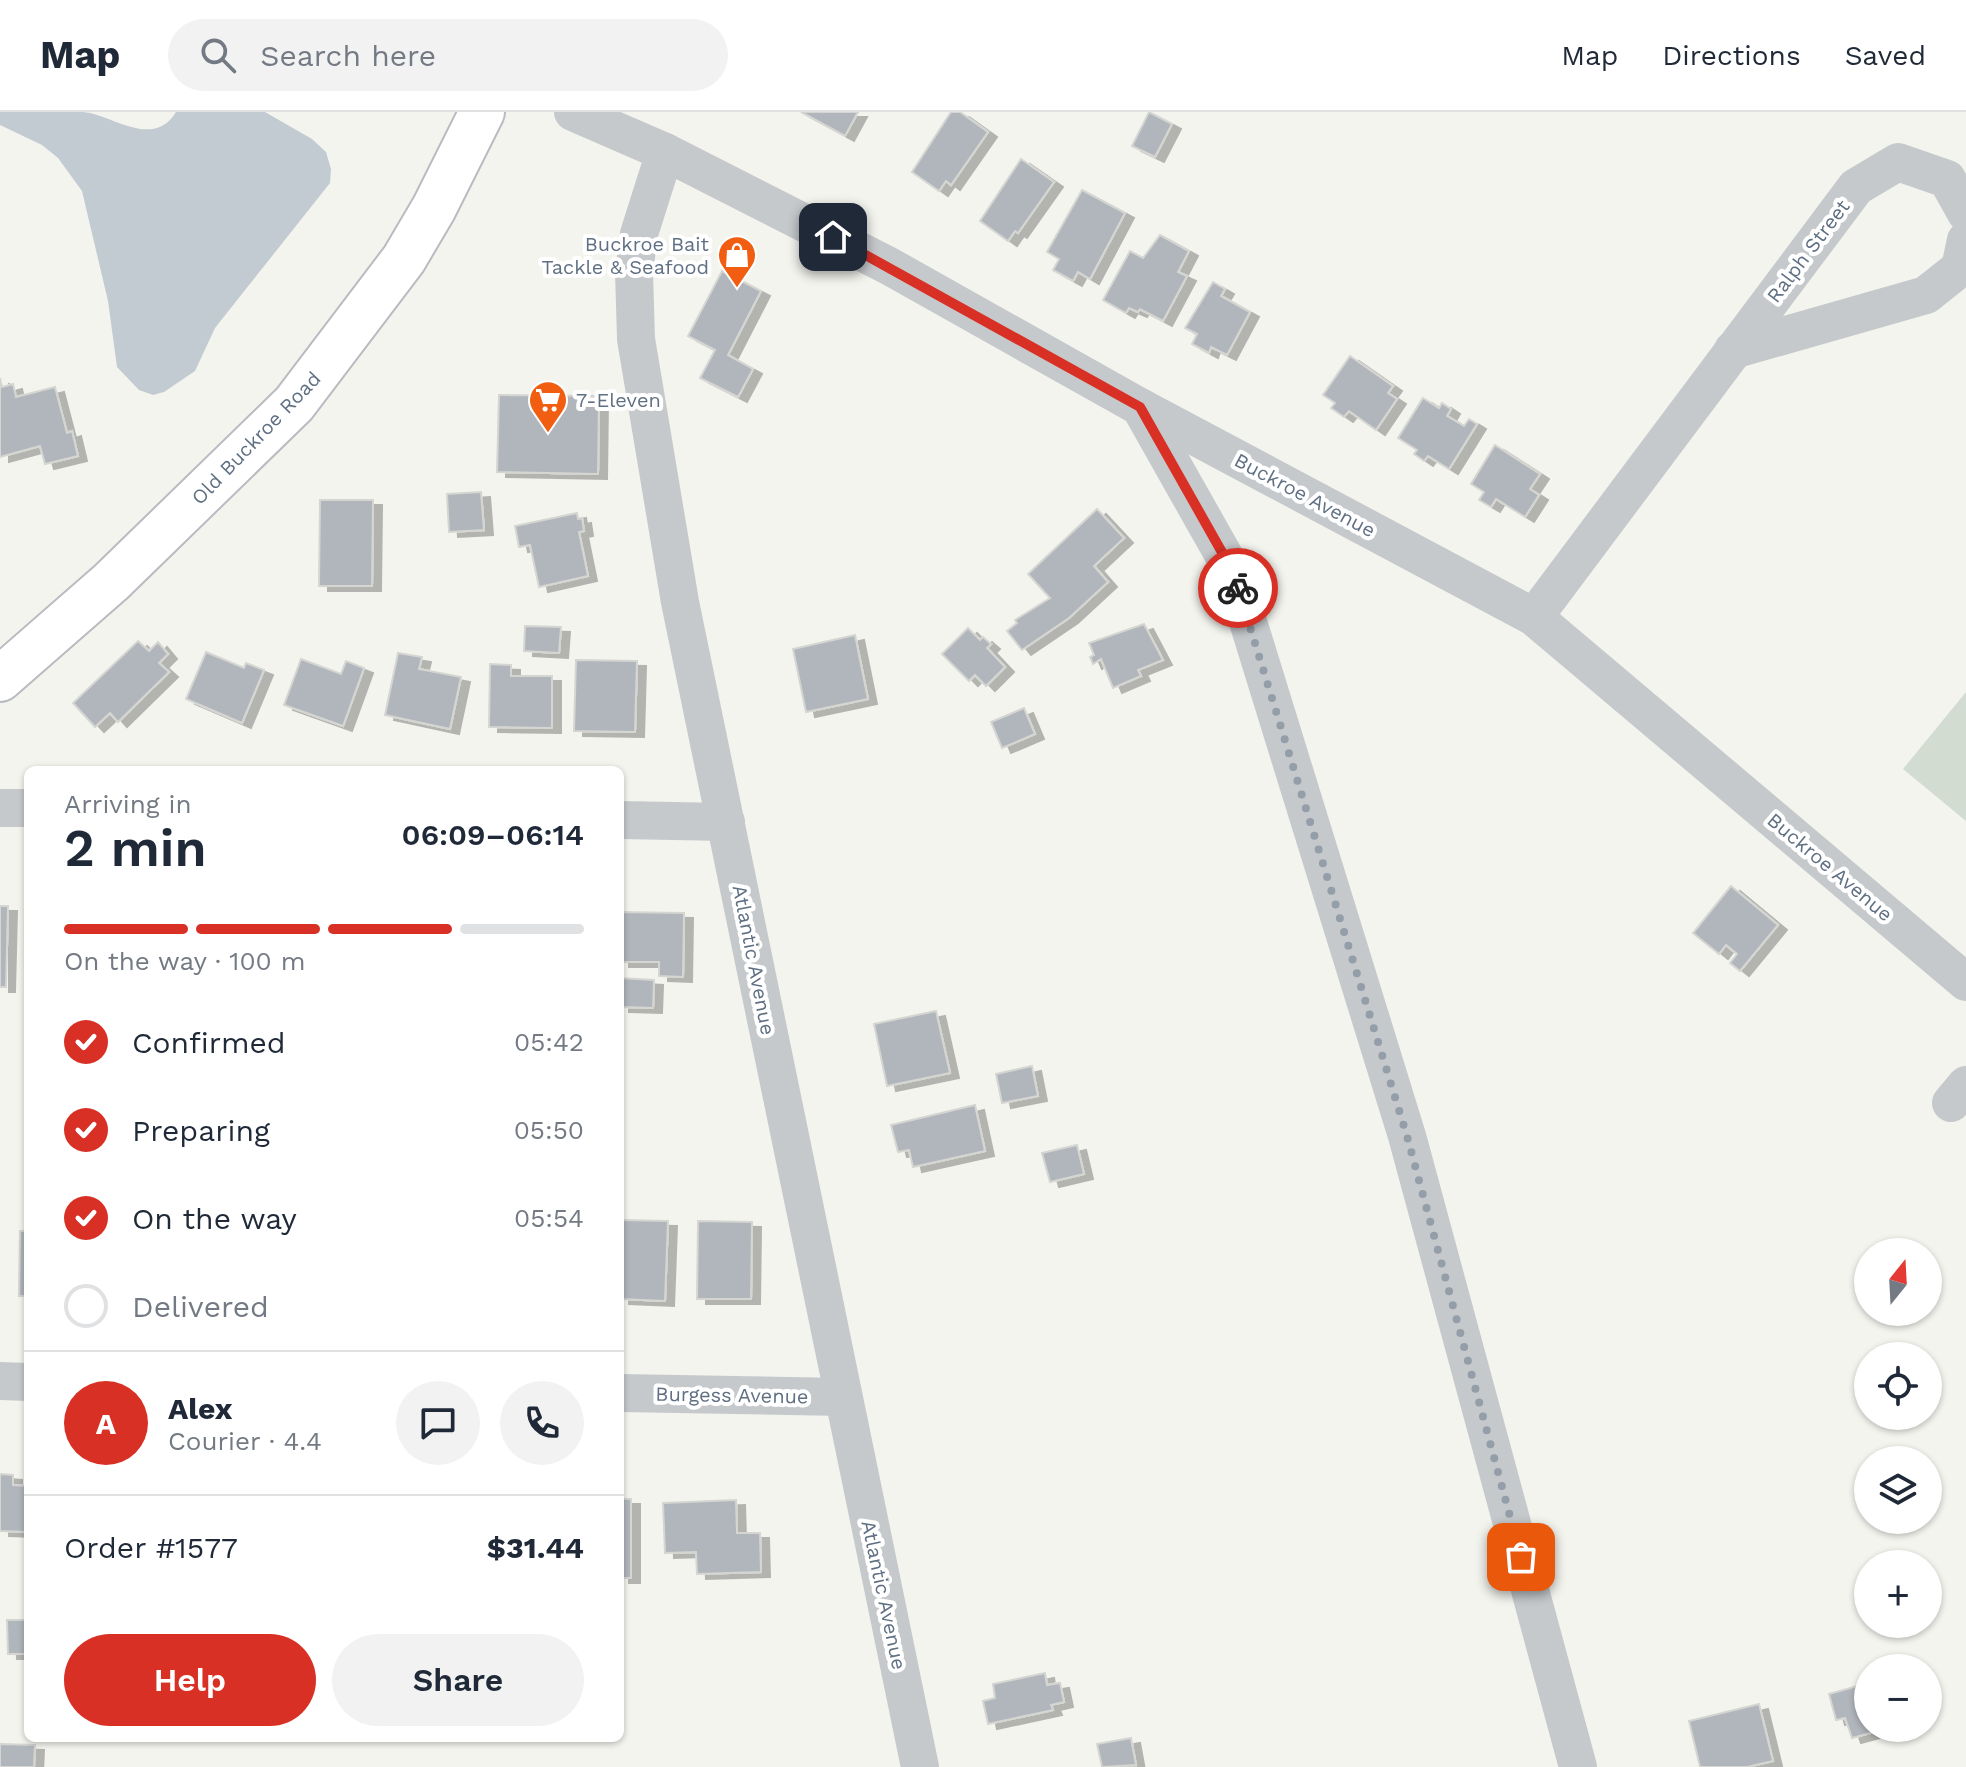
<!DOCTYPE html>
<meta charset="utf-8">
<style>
body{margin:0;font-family:"Work Sans",sans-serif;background:#f2f2f3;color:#1f2937;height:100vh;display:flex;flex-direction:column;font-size:30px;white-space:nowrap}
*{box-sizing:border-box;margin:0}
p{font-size:26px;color:#747a83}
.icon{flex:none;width:44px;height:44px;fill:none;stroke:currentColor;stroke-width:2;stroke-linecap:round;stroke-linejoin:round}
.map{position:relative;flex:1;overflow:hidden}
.panel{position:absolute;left:24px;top:654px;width:600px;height:976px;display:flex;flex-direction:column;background:#fff;border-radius:12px;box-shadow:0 2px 6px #0004}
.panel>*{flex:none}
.needle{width:52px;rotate:18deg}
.buttons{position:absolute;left:1854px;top:1126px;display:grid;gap:16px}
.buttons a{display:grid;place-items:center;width:88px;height:88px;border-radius:50%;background:#fff;box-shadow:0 2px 6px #0004;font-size:40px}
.pin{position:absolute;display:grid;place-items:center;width:68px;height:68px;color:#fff;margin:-34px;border-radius:16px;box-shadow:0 4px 12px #0006}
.courier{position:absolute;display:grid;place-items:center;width:80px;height:80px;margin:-40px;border:6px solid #d93025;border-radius:50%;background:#fff;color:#222;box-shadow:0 2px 10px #0007}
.overview em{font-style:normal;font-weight:600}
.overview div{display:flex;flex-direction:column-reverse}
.overview{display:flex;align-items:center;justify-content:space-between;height:136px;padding:0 40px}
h1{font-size:52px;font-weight:600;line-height:60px}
.bar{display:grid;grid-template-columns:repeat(4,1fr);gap:12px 8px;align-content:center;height:96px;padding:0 40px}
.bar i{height:10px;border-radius:6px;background:#e0e1e3}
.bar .current{background:#d93025}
.bar p{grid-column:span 4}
.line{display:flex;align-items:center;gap:20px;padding:0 40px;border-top:2px solid #e0e1e3}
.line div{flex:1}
.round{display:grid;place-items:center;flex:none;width:84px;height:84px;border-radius:42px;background:#f2f2f3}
ol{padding:0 40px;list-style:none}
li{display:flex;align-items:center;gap:24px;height:88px}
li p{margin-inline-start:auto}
li .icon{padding:8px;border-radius:50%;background:#d93025;color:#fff;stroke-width:4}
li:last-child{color:#747a83}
li i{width:44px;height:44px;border:4px solid #e0e1e3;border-radius:50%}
.primary-button{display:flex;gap:16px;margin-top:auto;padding:16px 40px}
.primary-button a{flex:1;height:92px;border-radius:48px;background:#d93025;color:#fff;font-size:32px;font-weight:600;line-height:92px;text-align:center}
.primary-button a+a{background:#f2f2f3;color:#1f2937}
header{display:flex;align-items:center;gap:48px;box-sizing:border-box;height:112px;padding:0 40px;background:#fff;border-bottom:2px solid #e0e1e3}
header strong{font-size:38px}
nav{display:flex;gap:44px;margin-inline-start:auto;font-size:28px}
.search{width:560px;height:72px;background:#f2f2f3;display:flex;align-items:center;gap:20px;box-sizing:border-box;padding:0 28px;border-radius:44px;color:#747a83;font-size:30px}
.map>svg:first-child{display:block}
.green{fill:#d3dcd0}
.water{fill:#c2cbd1}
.building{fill:#b0b6bc;stroke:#d5d5d2;stroke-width:2;filter:url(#shadow)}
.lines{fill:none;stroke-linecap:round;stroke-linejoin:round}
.major-casing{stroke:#b8bbbf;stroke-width:48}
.minor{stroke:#c6c9cc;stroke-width:38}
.major{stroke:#fff;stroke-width:44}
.done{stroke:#949ea9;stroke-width:8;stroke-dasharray:0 14.4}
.route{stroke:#d93025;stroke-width:10}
.labels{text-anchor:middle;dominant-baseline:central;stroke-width:8;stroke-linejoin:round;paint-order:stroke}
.poi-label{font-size:20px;fill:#607083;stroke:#fff;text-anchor:end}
.street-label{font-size:20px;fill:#607083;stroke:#fff}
</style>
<header>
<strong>Map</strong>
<div class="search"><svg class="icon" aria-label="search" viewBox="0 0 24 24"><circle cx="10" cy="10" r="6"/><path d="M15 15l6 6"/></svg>Search here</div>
<nav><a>Map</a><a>Directions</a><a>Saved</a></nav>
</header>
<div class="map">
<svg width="1966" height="1655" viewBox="0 0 1966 1655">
<defs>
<filter id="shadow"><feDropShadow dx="9" dy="5" stdDeviation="0" flood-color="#0004"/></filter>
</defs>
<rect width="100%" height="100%" fill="#f4f4ef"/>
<path class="green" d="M1966 580V709L1903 657Z"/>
<path class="water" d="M0 0C28 0 56 0 83 0 111 2 153 38 176 0H265L312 27 326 40 331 57 330 71 215 216 195 259 164 280 153 283 139 278 117 255 108 189 82 79 58 46 42 33 0 13Z"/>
<g class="building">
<path d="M801 0H858L845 24Z"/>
<path d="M951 0H960L988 20 951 73 946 69 939 79 912 60Z"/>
<path d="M1149 0 1172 12 1155 45 1132 34Z"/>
<path d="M1021 47 1054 70 1018 121 1015 119 1008 129 980 109Z"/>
<path d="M1082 78 1125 101 1090 167 1078 160 1073 169 1053 158 1059 147 1047 140Z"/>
<path d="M1160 123 1189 139 1178 160 1187 164 1163 209 1140 197 1138 200 1129 196 1126 201 1103 188 1130 139 1143 146Z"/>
<path d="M722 159 761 179 728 243 753 257 738 285 700 266 715 238 688 224Z"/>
<path d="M1213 170 1225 177 1221 184 1250 200 1227 243 1211 235 1209 241 1192 232 1197 222 1185 216Z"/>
<path d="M1350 244 1393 274 1388 281 1397 287 1376 318 1349 299 1344 305 1331 296 1335 291 1323 283Z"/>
<path d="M0 266 2 275 13 272 16 285 55 275 67 321 72 319 78 344 45 352 40 334 0 345Z"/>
<path d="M499 283 599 284 598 362 497 360Z"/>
<path d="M1423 286 1439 296 1442 291 1451 297 1447 304 1464 314 1469 307 1477 312 1449 357 1428 344 1424 349 1414 342 1417 338 1398 326Z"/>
<path d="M1495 333 1540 362 1530 377 1539 383 1525 405 1496 387 1491 395 1479 388 1484 380 1471 372Z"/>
<path d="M481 380 484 418 449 420 447 382Z"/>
<path d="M320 388H373L372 474H319Z"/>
<path d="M1097 397 1124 426 1094 454 1108 470 1069 506 1022 538 1007 519 1017 511 1015 508 1050 486 1028 462Z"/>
<path d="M577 401 578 407 582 406 584 419 579 420 588 464 539 475 530 433 519 435 515 414Z"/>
<path d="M1144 512 1163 548 1138 558 1141 564 1113 576 1101 547 1093 552 1090 545 1094 543 1089 531Z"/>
<path d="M525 514 561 515 559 541 524 539Z"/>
<path d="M968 516 980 528 983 525 991 532 987 536 1005 555 986 574 975 563 969 569 942 542Z"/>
<path d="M855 523 868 587 806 600 793 537Z"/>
<path d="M138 529 149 539 158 530 168 542 159 551 169 560 118 610 110 601 95 615 73 591Z"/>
<path d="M206 540 244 556 246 551 264 558 242 611 186 587Z"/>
<path d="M398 541 422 545 419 557 461 565 450 617 385 603Z"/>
<path d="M301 547 341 562 346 549 364 556 343 614 284 593Z"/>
<path d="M576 548 637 549 635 620 574 619Z"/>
<path d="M490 552 511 553V564H552V616L489 615Z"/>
<path d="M1024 596 1035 622 1002 636 991 610Z"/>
<path d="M1731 774 1778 813 1740 859 1730 851 1737 842 1726 833 1719 842 1693 821Z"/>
<path d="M0 794H8L6 875H0Z"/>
<path d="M620 800 684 801 683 865 659 864V850H620Z"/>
<path d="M620 866 654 868 653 896 620 895Z"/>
<path d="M936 899 950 961 887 974 874 912Z"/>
<path d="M1032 954 1038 984 1002 991 996 962Z"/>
<path d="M975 993 985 1039 913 1055 909 1038 898 1040 891 1013Z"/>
<path d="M1077 1033 1084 1062 1050 1070 1042 1041Z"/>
<path d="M620 1108 668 1109 665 1189 620 1187Z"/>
<path d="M698 1109 752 1110 751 1187H697Z"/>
<path d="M20 1119H28V1184H19Z"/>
<path d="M0 1362 13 1363V1373L28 1374V1420L0 1419Z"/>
<rect x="620" y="1387" width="11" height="79"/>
<path d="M736 1388 737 1421H760L761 1460 697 1462 696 1440 665 1441 663 1391Z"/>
<path d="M7 1508H28V1542H8Z"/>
<path d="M1045 1561 1047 1573 1060 1571 1064 1590 1051 1593 1053 1598 988 1612 983 1589 995 1586 993 1572Z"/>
<path d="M1868 1571V1616H1889L1852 1626 1845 1606 1836 1608 1829 1582Z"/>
<path d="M1759 1592 1773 1649 1747 1655H1700L1689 1609Z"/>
<path d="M1131 1626 1136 1653 1102 1655 1097 1632Z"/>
<path d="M0 1632 35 1633 34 1655H0Z"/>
</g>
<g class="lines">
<defs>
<path id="major" d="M0 567 111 470 294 292 404 147 434 96 482 0"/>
</defs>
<use href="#major" class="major-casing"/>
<g class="minor">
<path d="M573 0 665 40 889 154 1140 295 1534 505 1966 870"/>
<path d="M665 40 639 122 634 160 636 227 680 490 920 1655"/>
<path d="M1733 238 1926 183 1960 156 1966 128"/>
<path d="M1140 295 1232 458 1407 1024 1578 1655"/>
<path d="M1534 505 1856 75 1898 50 1947 67 1966 101"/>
<path d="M0 696H28"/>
<path d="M620 708 726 710"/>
<path d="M1951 991 1966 973"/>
<path d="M0 1269 28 1270"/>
<path d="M620 1281 843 1285"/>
</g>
<use href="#major" class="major"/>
</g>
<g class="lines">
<path class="done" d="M1238 476 1407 1024 1521 1445"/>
<path class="route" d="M833 125 1140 295 1232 458 1238 476"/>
</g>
<defs>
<symbol id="shop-pin" viewBox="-11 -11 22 30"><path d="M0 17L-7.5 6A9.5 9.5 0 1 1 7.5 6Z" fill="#f15e12" stroke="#fff"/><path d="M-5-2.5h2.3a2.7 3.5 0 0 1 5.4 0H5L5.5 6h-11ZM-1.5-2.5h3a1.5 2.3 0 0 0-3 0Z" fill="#fff"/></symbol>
<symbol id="supermarket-pin" viewBox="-11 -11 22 30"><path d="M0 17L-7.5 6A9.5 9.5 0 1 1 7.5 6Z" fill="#f15e12" stroke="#fff"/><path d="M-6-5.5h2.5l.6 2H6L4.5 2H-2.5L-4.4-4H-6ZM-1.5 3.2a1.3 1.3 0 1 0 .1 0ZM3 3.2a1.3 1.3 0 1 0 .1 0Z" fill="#fff"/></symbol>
</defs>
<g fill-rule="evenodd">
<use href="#shop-pin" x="715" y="121" width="44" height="60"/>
<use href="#supermarket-pin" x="526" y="266" width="44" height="60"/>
</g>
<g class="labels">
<g class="poi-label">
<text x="709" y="132">Buckroe Bait<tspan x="709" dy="23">Tackle &amp; Seafood</tspan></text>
<text x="576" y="288" text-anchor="start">7-Eleven</text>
</g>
<g class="street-label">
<text transform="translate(1808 139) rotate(-53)">Ralph Street</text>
<text transform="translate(256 326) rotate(-46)">Old Buckroe Road</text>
<text transform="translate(1305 383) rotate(28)">Buckroe Avenue</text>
<text transform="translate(1830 755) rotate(40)">Buckroe Avenue</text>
<text transform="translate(754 848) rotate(79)">Atlantic Avenue</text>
<text transform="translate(732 1283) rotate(1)">Burgess Avenue</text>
<text transform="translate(884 1483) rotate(78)">Atlantic Avenue</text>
</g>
</g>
</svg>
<div class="buttons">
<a><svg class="needle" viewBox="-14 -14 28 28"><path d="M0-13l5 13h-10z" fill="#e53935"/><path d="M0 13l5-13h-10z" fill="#747a83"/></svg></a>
<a><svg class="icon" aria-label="locate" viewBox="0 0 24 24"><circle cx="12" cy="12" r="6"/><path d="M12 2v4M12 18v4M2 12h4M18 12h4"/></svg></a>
<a><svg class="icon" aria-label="layers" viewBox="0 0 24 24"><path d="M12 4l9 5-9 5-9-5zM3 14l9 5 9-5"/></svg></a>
<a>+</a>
<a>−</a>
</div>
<div class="pin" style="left:1521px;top:1445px;background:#ea580c"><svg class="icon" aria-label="bag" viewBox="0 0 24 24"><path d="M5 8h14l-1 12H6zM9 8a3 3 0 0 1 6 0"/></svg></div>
<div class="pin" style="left:833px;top:125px;background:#1f2937"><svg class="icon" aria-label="home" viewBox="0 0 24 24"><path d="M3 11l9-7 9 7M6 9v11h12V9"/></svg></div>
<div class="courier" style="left:1238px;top:476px"><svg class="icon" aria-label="bike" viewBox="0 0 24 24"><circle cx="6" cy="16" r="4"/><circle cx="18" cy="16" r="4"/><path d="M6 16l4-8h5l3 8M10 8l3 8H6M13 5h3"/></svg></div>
<section class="panel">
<div class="overview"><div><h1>2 min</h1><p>Arriving in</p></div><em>06:09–06:14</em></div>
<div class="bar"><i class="current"></i><i class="current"></i><i class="current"></i><i></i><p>On the way · 100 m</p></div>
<ol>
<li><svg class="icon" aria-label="check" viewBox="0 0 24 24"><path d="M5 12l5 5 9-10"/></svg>Confirmed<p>05:42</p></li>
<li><svg class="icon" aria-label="check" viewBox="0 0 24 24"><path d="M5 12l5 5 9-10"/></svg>Preparing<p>05:50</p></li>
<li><svg class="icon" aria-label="check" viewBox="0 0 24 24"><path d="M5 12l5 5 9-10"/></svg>On the way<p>05:54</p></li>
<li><i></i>Delivered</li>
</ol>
<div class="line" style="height:144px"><b class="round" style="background:#d93025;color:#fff">A</b><div><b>Alex</b><p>Courier · 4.4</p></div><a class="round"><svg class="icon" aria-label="chat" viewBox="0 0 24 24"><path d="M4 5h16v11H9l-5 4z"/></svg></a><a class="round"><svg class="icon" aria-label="phone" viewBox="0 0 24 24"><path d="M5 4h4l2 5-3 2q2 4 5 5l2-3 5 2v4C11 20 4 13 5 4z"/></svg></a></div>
<div class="line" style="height:104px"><div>Order #1577</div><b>$31.44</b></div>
<div class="primary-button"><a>Help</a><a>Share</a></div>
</section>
</div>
